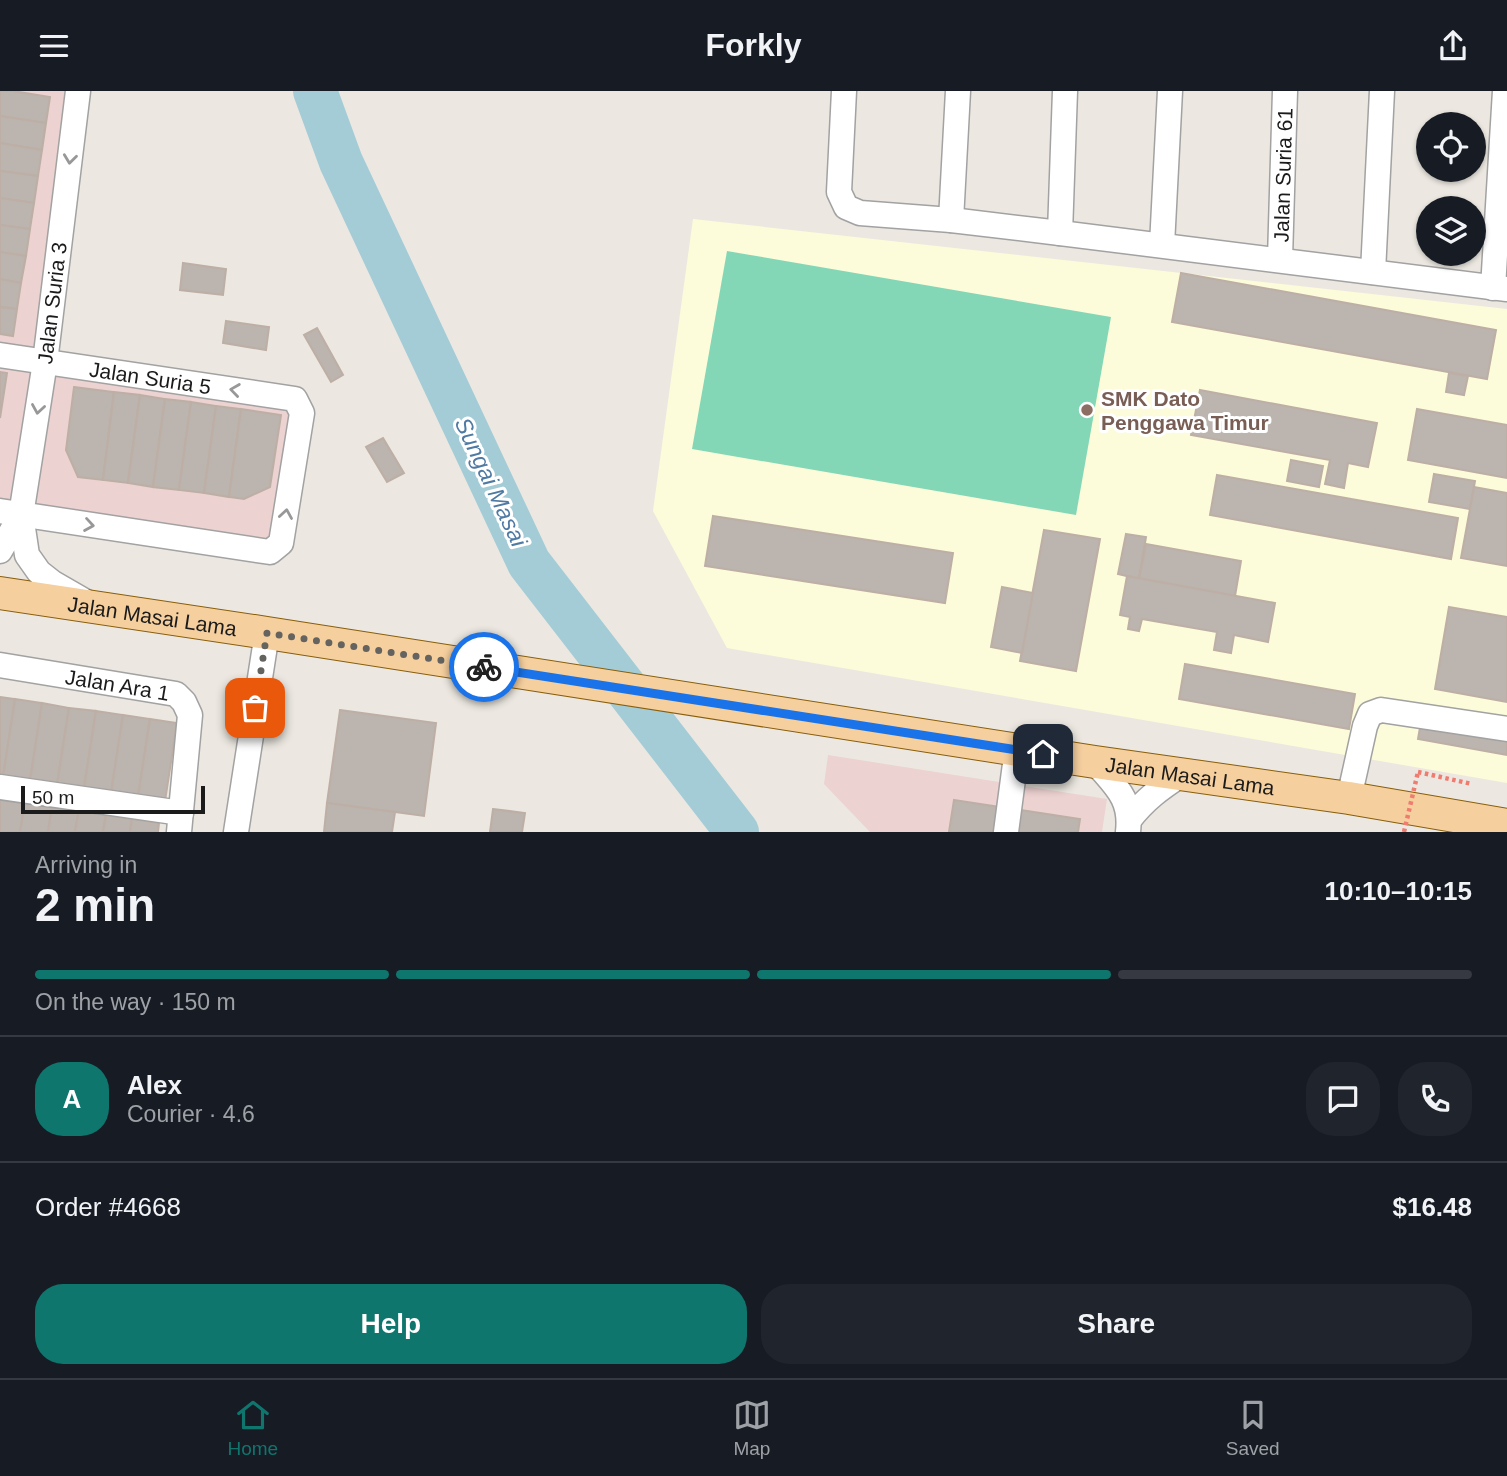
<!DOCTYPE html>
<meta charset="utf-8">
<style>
body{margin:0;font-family:Arial,sans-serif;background:#20242c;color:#f1f3f6;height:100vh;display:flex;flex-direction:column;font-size:26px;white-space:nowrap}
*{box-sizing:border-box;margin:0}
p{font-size:23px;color:#9ea1a6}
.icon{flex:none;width:38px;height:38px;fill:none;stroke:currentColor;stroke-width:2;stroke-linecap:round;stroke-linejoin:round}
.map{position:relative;height:741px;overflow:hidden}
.drawer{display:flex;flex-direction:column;background:#171b24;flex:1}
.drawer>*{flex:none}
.controls{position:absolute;left:1416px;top:21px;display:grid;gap:14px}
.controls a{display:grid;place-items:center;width:70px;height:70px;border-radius:50%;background:#171b24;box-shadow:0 2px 5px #0004;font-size:35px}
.scale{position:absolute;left:21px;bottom:18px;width:184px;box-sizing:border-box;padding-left:7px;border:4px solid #1b1b1b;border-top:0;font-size:19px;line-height:24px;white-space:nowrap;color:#1b1b1b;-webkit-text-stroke:5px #fff;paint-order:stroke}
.pin{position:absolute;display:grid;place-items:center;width:60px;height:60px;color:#fff;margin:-30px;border-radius:14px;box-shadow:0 4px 10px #0006}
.courier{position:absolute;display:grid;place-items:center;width:70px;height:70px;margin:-35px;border:5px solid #1a73e8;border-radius:50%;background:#fff;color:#222;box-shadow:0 2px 9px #0007}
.overview em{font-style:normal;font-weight:700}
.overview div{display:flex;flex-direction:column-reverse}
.overview{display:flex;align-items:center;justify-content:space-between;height:119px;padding:0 35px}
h1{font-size:46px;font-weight:700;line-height:52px}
.bar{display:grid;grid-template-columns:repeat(4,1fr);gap:10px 7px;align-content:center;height:84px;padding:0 35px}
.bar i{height:9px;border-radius:5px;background:#363941}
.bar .on{background:#0f766e}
.bar p{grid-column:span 4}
.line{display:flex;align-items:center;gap:18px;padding:0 35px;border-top:2px solid #363941}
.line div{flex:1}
.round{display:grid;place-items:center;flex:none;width:74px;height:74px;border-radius:28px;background:#20242c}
.button{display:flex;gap:14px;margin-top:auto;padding:14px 35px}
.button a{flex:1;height:80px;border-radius:28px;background:#0f766e;color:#fff;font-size:28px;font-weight:700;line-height:80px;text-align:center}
.button a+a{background:#20242c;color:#f1f3f6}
header{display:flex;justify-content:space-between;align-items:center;height:91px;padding:0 35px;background:#171b24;font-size:32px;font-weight:700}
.dock{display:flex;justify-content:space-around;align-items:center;height:98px;border-top:2px solid #363941;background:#171b24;font-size:19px;color:#9ea1a6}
.dock a{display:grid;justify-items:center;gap:4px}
.dock .on{color:#0f766e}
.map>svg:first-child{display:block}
.commercial{fill:#ecd2d1}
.education{fill:#fcfcda}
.pitch{fill:#84d7b6}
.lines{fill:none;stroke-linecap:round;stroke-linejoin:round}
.river{stroke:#a4ccd7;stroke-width:44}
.building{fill:#bcb4ae;stroke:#bdafa5;stroke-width:2}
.minor-casing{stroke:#a2a2a2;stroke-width:27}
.major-casing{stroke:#895e0a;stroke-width:34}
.path{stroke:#f07b6f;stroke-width:4.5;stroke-dasharray:3.5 3.5;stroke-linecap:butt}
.minor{stroke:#fff;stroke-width:24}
.major{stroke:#f5cf9e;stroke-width:32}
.path-bridge{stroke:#f07b6f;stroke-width:4.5;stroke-dasharray:3.5 3.5;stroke-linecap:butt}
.oneway{stroke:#989898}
.done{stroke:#646360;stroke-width:7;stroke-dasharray:0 12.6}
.route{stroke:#1a73e8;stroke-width:9}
.education-dot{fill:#8d6e63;stroke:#fff;stroke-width:2.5}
.labels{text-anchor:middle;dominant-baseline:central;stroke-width:6;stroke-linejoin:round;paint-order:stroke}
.street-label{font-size:21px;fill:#1b1b1b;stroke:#fff}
.education-label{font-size:21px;font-weight:bold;fill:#785e54;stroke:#fff;text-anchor:start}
.water-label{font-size:23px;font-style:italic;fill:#4f7aa3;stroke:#fff}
</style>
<header><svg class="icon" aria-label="menu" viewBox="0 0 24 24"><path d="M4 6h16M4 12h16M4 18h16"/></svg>Forkly<svg class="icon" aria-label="share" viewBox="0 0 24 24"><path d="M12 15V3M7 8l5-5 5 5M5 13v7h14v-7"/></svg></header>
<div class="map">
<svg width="1507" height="741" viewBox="0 0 1507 741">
<rect width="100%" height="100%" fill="#ece8e1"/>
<g class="commercial">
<path d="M0 0H88L55 267 299 302 290 455 0 429Z"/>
<path d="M828 664 1107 708 1102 741H870L824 693Z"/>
</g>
<path class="education" d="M693 128 1507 218V692L727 557 653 420Z"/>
<path class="pitch" d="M727 160 1111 226 1076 424 692 358Z"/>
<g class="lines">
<path class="river" d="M315 0 341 71 529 472 737 741"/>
</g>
<g class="building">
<path d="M0 0H13L50 6 46 32 0 25Z"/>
<path d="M0 25 46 32 42 59 0 52Z"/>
<path d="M0 52 42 59 38 85 0 80Z"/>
<path d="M0 80 38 85 34 112 0 107Z"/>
<path d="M0 107 34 112 30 138 0 134Z"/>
<path d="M0 134 30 138 26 165 0 161Z"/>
<path d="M0 161 26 165 21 192 0 188Z"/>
<path d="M183 172 226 178 223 204 180 199Z"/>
<path d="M1181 182 1496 239 1487 288 1172 231Z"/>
<path d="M0 188 21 192 17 218 0 216Z"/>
<path d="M0 216 17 218 13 245 0 243Z"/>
<path d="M226 230 269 236 266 259 223 252Z"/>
<path d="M317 237 343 284 331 291 304 244Z"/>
<path d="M0 281 7 282 0 327Z"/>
<path d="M1449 282 1468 285 1464 304 1446 301Z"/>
<path d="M74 296 114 301 103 389 78 386 66 359Z"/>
<path d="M1200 299 1377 332 1368 376 1348 372 1344 397 1325 393 1330 369 1191 344Z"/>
<path d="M114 301 140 304 128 392 103 389Z"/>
<path d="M140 304 165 308 153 396 128 392Z"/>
<path d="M165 308 191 311 179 399 153 396Z"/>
<path d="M191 311 216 315 204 402 179 399Z"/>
<path d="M216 315 241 318 229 406 204 402Z"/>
<path d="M241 318 281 324 270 396 244 408 229 406Z"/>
<path d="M1417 318 1507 334V387L1408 369Z"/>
<path d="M383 347 404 382 387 391 366 356Z"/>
<path d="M1291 369 1323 375 1319 396 1287 390Z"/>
<path d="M1434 383 1475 390 1470 418 1429 411Z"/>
<path d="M1217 384 1458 427 1451 468 1210 424Z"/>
<path d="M1474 396 1507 402V475L1461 467Z"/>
<path d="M713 425 953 462 945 512 705 475Z"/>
<path d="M1044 439 1100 448 1076 580 1020 570Z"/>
<path d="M1126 443 1146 446 1139 488 1118 483Z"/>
<path d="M1146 453 1241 470 1235 505 1139 488Z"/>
<path d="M1127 485 1275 512 1268 551 1234 544 1231 562 1214 559 1217 541 1142 528 1139 540 1128 538 1130 526 1120 524Z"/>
<path d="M1002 496 1033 502 1022 562 991 556Z"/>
<path d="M1449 516 1507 526V611L1435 598Z"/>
<path d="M1185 573 1355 603 1349 638 1179 608Z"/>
<path d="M0 606 15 608 3 686 0 685Z"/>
<path d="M15 608 42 612 30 690 3 686Z"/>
<path d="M42 612 69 617 57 694 30 690Z"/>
<path d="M69 617 96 620 84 697 57 694Z"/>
<path d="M340 619 436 632 424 725 327 712Z"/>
<path d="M96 620 123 624 111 702 84 697Z"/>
<path d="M123 624 150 628 138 706 111 702Z"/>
<path d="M1422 625 1507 641V664L1418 648Z"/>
<path d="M150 628 177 632 165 710 138 706Z"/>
<path d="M0 708 25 712 20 741H0Z"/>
<path d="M954 709 1080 728 1078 741H949Z"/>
<path d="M25 712 52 716 48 741H20Z"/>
<path d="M327 712 395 721 392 741H324Z"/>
<path d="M52 716 79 719 75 741H48Z"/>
<path d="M493 718 525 722 522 741H490Z"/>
<path d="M79 719 106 724 103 741H75Z"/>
<path d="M106 724 132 728 130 741H103Z"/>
<path d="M132 728 159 732 158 741H130Z"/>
</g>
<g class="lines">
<defs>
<g id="minor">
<path d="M78 0 45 271 21 424 27 464 39 481 53 492 86 511"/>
<path d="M844 0 839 101 846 116 860 122 951 129 1060 142 1507 198"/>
<path d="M951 129 958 0"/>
<path d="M1060 142 1065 0"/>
<path d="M1162 154 1170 0"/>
<path id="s1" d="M1280 168 1285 0"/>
<path d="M1373 181 1382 0"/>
<path d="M1493 197 1505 0"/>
<path id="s2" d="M0 264 295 308 302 322 281 452 270 461 0 420"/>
<path d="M0 460 21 424"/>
<path id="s3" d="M0 574 176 603 184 611 190 624 179 741"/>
<path d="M1095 671C1115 695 1132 707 1128 741"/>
<path d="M0 696 181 722"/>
<path d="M1349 707 1365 635 1370 623 1381 619 1507 638"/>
<path d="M1129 729C1145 708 1161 697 1182 683"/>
<path d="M236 741 267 542"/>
<path d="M1006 741 1017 658"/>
</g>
<g id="major">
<path id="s4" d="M0 502 267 542 1095 671 1349 707 1507 734"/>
</g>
</defs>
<use href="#minor" class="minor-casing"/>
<use href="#major" class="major-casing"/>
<path class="path" d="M1418 681 1472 693"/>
<use href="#minor" class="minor"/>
<use href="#major" class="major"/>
<path class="path-bridge" d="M1404 741 1418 681"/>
</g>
<defs><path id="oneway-chevron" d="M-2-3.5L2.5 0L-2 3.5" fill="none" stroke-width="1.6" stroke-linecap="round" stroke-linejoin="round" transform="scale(1.75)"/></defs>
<g class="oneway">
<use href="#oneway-chevron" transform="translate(70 68) rotate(97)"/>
<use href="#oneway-chevron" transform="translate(235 299) rotate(-172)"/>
<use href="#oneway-chevron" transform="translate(38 318) rotate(99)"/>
<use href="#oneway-chevron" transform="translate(286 423) rotate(-81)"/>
<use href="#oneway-chevron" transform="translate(89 434) rotate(9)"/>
</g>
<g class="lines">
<path class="done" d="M255 617 267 542 484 576"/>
<path class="route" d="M484 576 1043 663"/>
</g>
<circle class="education-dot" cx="1087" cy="319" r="7"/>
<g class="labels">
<g class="street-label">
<text stroke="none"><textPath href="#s1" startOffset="84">Jalan Suria 61</textPath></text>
<text transform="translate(52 212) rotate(-83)">Jalan Suria 3</text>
<text stroke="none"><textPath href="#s2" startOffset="152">Jalan Suria 5</textPath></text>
<text stroke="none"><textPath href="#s4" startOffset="154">Jalan Masai Lama</textPath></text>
<text stroke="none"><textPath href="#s3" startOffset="119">Jalan Ara 1</textPath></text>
<text stroke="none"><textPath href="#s4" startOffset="1204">Jalan Masai Lama</textPath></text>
</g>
<g class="education-label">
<text x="1101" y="307">SMK Dato<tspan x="1101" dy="24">Penggawa Timur</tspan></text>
</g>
<g class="water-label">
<text transform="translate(491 391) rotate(65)">Sungai Masai</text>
</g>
</g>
</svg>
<div class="controls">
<a><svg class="icon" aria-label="locate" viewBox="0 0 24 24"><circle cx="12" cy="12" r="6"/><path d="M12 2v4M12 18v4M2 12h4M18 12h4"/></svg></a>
<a><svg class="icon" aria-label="layers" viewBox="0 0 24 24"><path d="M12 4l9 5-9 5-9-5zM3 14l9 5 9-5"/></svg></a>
</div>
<div class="scale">50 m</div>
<div class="pin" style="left:255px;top:617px;background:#ea580c"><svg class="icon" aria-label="bag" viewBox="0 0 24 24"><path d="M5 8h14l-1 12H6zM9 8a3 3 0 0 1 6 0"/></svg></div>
<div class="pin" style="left:1043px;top:663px;background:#1f2937"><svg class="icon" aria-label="home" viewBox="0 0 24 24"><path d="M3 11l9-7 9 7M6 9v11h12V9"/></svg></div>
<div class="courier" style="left:484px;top:576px"><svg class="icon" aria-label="bike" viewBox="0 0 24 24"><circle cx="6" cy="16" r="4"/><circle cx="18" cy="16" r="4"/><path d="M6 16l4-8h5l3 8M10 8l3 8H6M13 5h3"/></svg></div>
</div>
<section class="drawer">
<div class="overview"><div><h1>2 min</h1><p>Arriving in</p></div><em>10:10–10:15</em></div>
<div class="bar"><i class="on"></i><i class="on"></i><i class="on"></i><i></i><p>On the way · 150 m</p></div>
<div class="line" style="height:126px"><b class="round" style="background:#0f766e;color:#fff">A</b><div><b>Alex</b><p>Courier · 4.6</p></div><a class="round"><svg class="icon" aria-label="chat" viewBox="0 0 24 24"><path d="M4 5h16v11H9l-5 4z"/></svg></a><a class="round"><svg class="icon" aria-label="phone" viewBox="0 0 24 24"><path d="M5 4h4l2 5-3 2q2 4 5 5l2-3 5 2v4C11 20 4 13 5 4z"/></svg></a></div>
<div class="line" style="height:91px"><div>Order #4668</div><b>$16.48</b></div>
<div class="button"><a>Help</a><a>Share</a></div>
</section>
<nav class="dock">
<a class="on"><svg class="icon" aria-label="home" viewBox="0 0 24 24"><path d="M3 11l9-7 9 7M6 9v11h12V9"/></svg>Home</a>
<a><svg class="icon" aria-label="map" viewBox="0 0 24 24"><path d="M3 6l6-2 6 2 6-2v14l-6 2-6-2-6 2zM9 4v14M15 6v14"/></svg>Map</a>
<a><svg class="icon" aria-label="saved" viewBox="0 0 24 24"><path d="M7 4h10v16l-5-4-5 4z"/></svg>Saved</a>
</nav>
